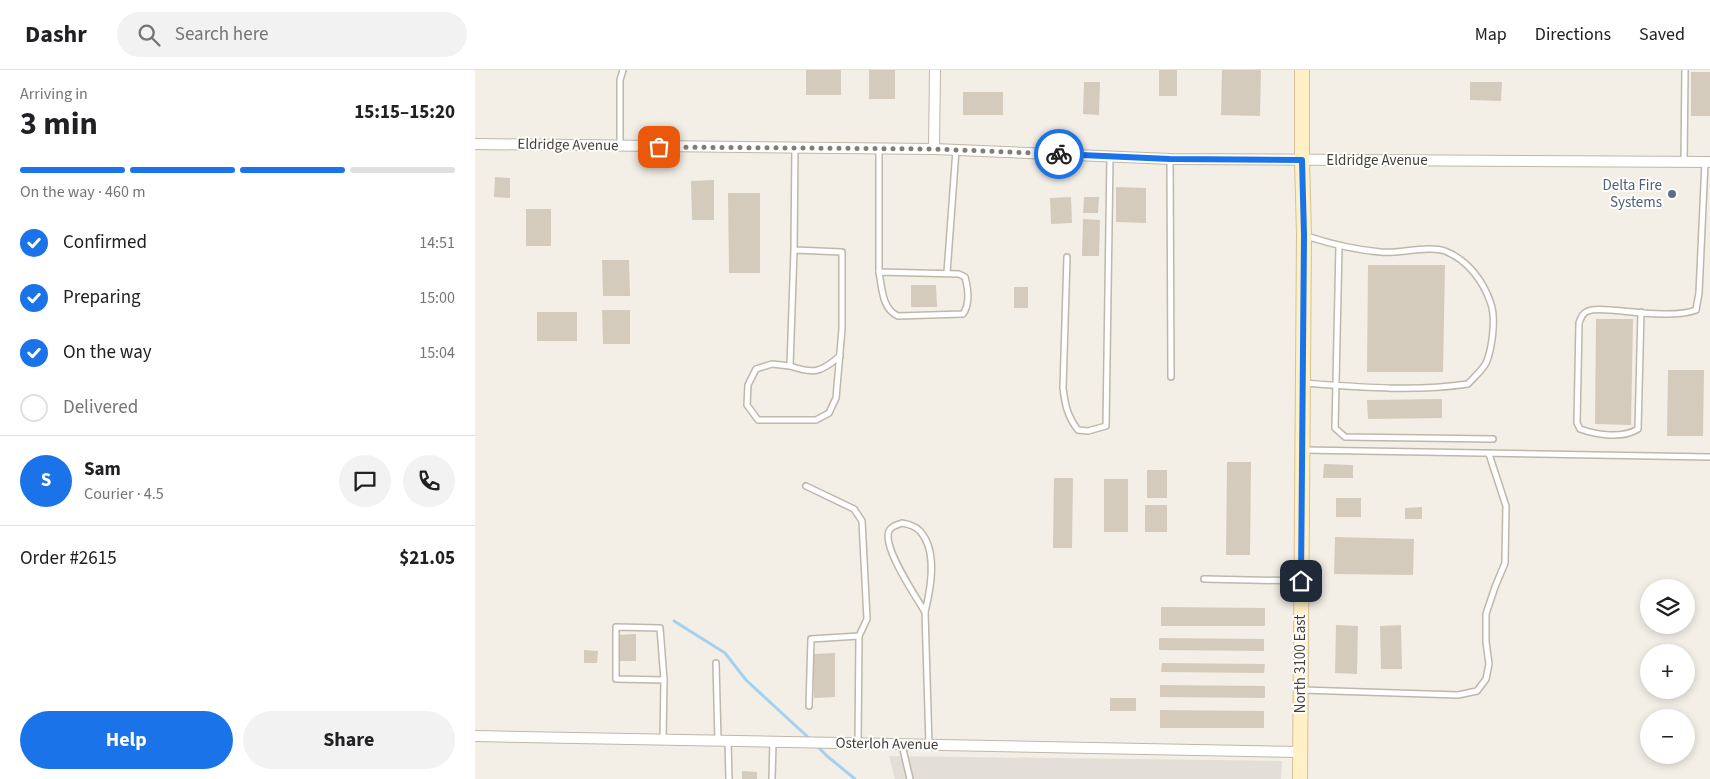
<!DOCTYPE html>
<meta charset="utf-8">
<style>
body{margin:0;font-family:"Source Sans 3",sans-serif;background:#f2f2f2;color:#202124;height:100vh;display:flex;flex-direction:column;font-size:19px;white-space:nowrap}
*{box-sizing:border-box;margin:0}
p{font-size:16px;color:#757577}
.icon{flex:none;width:28px;height:28px;fill:none;stroke:currentColor;stroke-width:2;stroke-linecap:round;stroke-linejoin:round}
.map{position:relative;flex:1;overflow:hidden}
.panel{display:flex;flex-direction:column;background:#fff;width:475px}
.panel>*{flex:none}
.fabs{position:absolute;left:1165px;top:509px;display:grid;gap:10px}
.fabs a{display:grid;place-items:center;width:55px;height:55px;border-radius:50%;background:#fff;box-shadow:0 2px 8px #0003;font-size:25px}
.pin{position:absolute;display:grid;place-items:center;width:42px;height:42px;color:#fff;margin:-21px;border-radius:10px;box-shadow:0 2px 8px #0006}
.courier{position:absolute;display:grid;place-items:center;width:50px;height:50px;margin:-25px;border:4px solid #1a73e8;border-radius:50%;background:#fff;color:#222;box-shadow:0 1px 6px #0007}
.overview em{font-style:normal;font-weight:700}
.overview div{display:flex;flex-direction:column-reverse}
.overview{display:flex;align-items:center;justify-content:space-between;height:85px;padding:0 20px}
h1{font-size:32px;font-weight:700;line-height:38px}
.bar{display:grid;grid-template-columns:repeat(4,1fr);gap:8px 5px;align-content:center;height:60px;padding:0 20px}
.bar i{height:6px;border-radius:4px;background:#e0e0e0}
.bar .on{background:#1a73e8}
.bar p{grid-column:span 4}
.line{display:flex;align-items:center;gap:12px;padding:0 20px;border-top:1px solid #e0e0e0}
.line div{flex:1}
.round{display:grid;place-items:center;flex:none;width:52px;height:52px;border-radius:26px;background:#f2f2f2}
ol{padding:0 20px;list-style:none}
li{display:flex;align-items:center;gap:15px;height:55px}
li p{margin-inline-start:auto}
li .icon{padding:5px;border-radius:50%;background:#1a73e8;color:#fff;stroke-width:4}
li:last-child{color:#757577}
li i{width:28px;height:28px;border:2px solid #e0e0e0;border-radius:50%}
.primary-button{display:flex;gap:10px;margin-top:auto;padding:10px 20px}
.primary-button a{flex:1;height:58px;border-radius:30px;background:#1a73e8;color:#fff;font-size:20px;font-weight:700;line-height:58px;text-align:center}
.primary-button a+a{background:#f2f2f2;color:#202124}
header{display:flex;align-items:center;gap:30px;box-sizing:border-box;height:70px;padding:0 25px;background:#fff;border-bottom:1px solid #e0e0e0}
header strong{font-size:24px}
nav{display:flex;gap:28px;margin-inline-start:auto;font-size:18px}
.search{width:350px;height:45px;background:#f2f2f2;display:flex;align-items:center;gap:12px;box-sizing:border-box;padding:0 18px;border-radius:28px;color:#757577;font-size:19px}
main{display:flex;flex:1;min-height:0}
.map>svg:first-child{display:block}
.industrial{fill:#e3ded8}
.lines{fill:none;stroke-linecap:round;stroke-linejoin:round}
.stream{stroke:#a3d2f0;stroke-width:3}
.building{fill:#d5cbbc}
.service-casing{stroke:#bfb7a9;stroke-width:8}
.minor-casing{stroke:#bfb7a9;stroke-width:12}
.secondary-casing{stroke:#d4c296;stroke-width:16}
.service{stroke:#fff;stroke-width:5}
.minor{stroke:#fff;stroke-width:10}
.secondary{stroke:#fff0c5;stroke-width:14}
.done{stroke:#837d74;stroke-width:5;stroke-dasharray:0 9}
.route{stroke:#1a73e8;stroke-width:6}
.service-dot{fill:#5c6f8a;stroke:#fff;stroke-width:2}
.labels{text-anchor:middle;dominant-baseline:central;stroke-width:4;stroke-linejoin:round;paint-order:stroke}
.street-label{font-size:15px;fill:#463f36;stroke:#fff}
.service-label{font-size:15px;fill:#4e5e75;stroke:#fff;text-anchor:end}
</style>
<header>
<strong>Dashr</strong>
<div class="search"><svg class="icon" aria-label="search" viewBox="0 0 24 24"><circle cx="10" cy="10" r="6"/><path d="M15 15l6 6"/></svg>Search here</div>
<nav><a>Map</a><a>Directions</a><a>Saved</a></nav>
</header>
<main>
<section class="panel">
<div class="overview"><div><h1>3 min</h1><p>Arriving in</p></div><em>15:15–15:20</em></div>
<div class="bar"><i class="on"></i><i class="on"></i><i class="on"></i><i></i><p>On the way · 460 m</p></div>
<ol>
<li><svg class="icon" aria-label="check" viewBox="0 0 24 24"><path d="M5 12l5 5 9-10"/></svg>Confirmed<p>14:51</p></li>
<li><svg class="icon" aria-label="check" viewBox="0 0 24 24"><path d="M5 12l5 5 9-10"/></svg>Preparing<p>15:00</p></li>
<li><svg class="icon" aria-label="check" viewBox="0 0 24 24"><path d="M5 12l5 5 9-10"/></svg>On the way<p>15:04</p></li>
<li><i></i>Delivered</li>
</ol>
<div class="line" style="height:90px"><b class="round" style="background:#1a73e8;color:#fff">S</b><div><b>Sam</b><p>Courier · 4.5</p></div><a class="round"><svg class="icon" aria-label="chat" viewBox="0 0 24 24"><path d="M4 5h16v11H9l-5 4z"/></svg></a><a class="round"><svg class="icon" aria-label="phone" viewBox="0 0 24 24"><path d="M5 4h4l2 5-3 2q2 4 5 5l2-3 5 2v4C11 20 4 13 5 4z"/></svg></a></div>
<div class="line" style="height:65px"><div>Order #2615</div><b>$21.05</b></div>
<div class="primary-button"><a>Help</a><a>Share</a></div>
</section>
<div class="map">
<svg width="1235" height="709" viewBox="0 0 1235 709">
<rect width="100%" height="100%" fill="#f3efe7"/>
<path class="industrial" d="M414 686 807 691 806 709H420Z"/>
<g class="lines">
<g class="stream">
<path d="M199 551 250 583 271 610 335 669"/>
<path d="M341 675 352 686 380 709"/>
</g>
</g>
<g class="building">
<rect x="331" y="0" width="35" height="25"/>
<rect x="394" y="0" width="26" height="29"/>
<rect x="684" y="0" width="18" height="26"/>
<path d="M747 0H786L785 46 746 45Z"/>
<rect x="1216" y="2" width="19" height="44"/>
<path d="M609 12H625L624 45 608 44Z"/>
<path d="M995 12H1027L1026 31 995 30Z"/>
<rect x="488" y="22" width="40" height="23"/>
<path d="M20 107 35 108V128L19 127Z"/>
<path d="M239 110V150H217L216 111Z"/>
<path d="M641 117 671 118V153L641 152Z"/>
<path d="M253 123H285V203H254Z"/>
<path d="M596 127 597 153 576 154 575 128Z"/>
<path d="M609 127H624L623 143H608Z"/>
<rect x="51" y="139" width="25" height="37"/>
<path d="M608 149 625 150 624 186H607Z"/>
<path d="M127 190H154L155 226H128Z"/>
<path d="M893 195H970L968 302H892Z"/>
<path d="M436 215H461L462 237H436Z"/>
<rect x="539" y="217" width="14" height="21"/>
<path d="M127 240H155V274H128Z"/>
<rect x="62" y="242" width="40" height="29"/>
<path d="M1121 249H1158L1156 355 1120 354Z"/>
<path d="M1193 300H1229L1228 366H1192Z"/>
<path d="M967 329V348L893 349 892 330Z"/>
<path d="M752 392H776L775 485H751Z"/>
<path d="M849 394 878 395V408H848Z"/>
<rect x="672" y="400" width="20" height="28"/>
<path d="M579 408H598L597 478H578Z"/>
<rect x="629" y="409" width="24" height="53"/>
<rect x="861" y="428" width="25" height="19"/>
<rect x="670" y="435" width="22" height="27"/>
<path d="M947 437V449H930V438Z"/>
<path d="M860 467 939 469 938 505 859 504Z"/>
<path d="M686 537 790 538V556H686Z"/>
<path d="M861 555 883 556 882 604 860 603Z"/>
<path d="M926 555 927 599H906L905 556Z"/>
<path d="M161 564V591H143L142 565Z"/>
<path d="M684 568 789 569V581L684 580Z"/>
<path d="M109 580 123 581 122 593H109Z"/>
<path d="M360 583V627L339 628 338 584Z"/>
<path d="M687 593 790 594 789 603 686 602Z"/>
<path d="M685 615 790 616V628L685 627Z"/>
<rect x="635" y="628" width="26" height="13"/>
<path d="M685 640 789 641V658H685Z"/>
<path d="M267 701 282 702V709H267Z"/>
</g>
<g class="lines">
<defs>
<g id="service">
<path d="M145 76V10L148 0"/>
<path d="M404 79V202"/>
<path d="M695 89 696 307"/>
<path d="M1209 92 1210 0"/>
<path d="M864 176 860 358 870 367 1018 369"/>
<path d="M319 180 367 182V259L361 328 354 343 341 350H283L272 335 273 315 281 299 297 294 315 296 319 180 320 78"/>
<path d="M592 187 588 318C590 334 592 346 603 360L613 361 631 356 635 87"/>
<path d="M404 202 484 204 490 207C493 218 495 234 488 244L423 246C407 239 407 218 404 202Z"/>
<path d="M472 203 481 80"/>
<path d="M1166 242 1163 359C1147 369 1122 365 1105 359L1102 353 1104 253C1106 248 1107 243 1113 241 1120 238 1129 240 1136 240 1160 242 1200 248 1221 240L1224 223 1230 92"/>
<path d="M315 296C339 304 345 303 365 286"/>
<path d="M828 313C883 317 938 322 993 314 998 308 1009 299 1012 291 1017 277 1021 249 1016 234 1009 212 993 190 970 181 954 175 923 184 906 182 880 180 856 174 831 166"/>
<path d="M828 380 1235 387"/>
<path d="M331 416 379 439 387 451 392 549 384 566 336 569 334 636"/>
<path d="M427 453C433 454 440 456 445 461 463 481 456 518 450 542 441 527 407 477 414 461 416 456 422 455 427 453Z"/>
<path d="M729 509 826 511"/>
<path d="M450 542 454 675"/>
<path d="M141 557 185 558 189 610 141 609Z"/>
<path d="M241 593 243 671"/>
<path d="M827 620 983 625 1002 621 1011 609 1014 594 1011 572V544L1020 517 1030 493 1031 436 1014 384"/>
<path d="M188 670 189 610"/>
<path d="M253 671 254 709"/>
<path d="M383 673 384 566"/>
<path d="M427 675 435 709"/>
<path d="M297 709 298 672"/>
</g>
<g id="minor">
<path d="M0 74 459 79 695 89 1235 92"/>
<path d="M459 79 460 0"/>
<path d="M0 666 825 682"/>
</g>
<path id="secondary" d="M825 709 829 165 827 90V0"/>
</defs>
<use href="#service" class="service-casing"/>
<use href="#minor" class="minor-casing"/>
<use href="#secondary" class="secondary-casing"/>
<use href="#service" class="service"/>
<use href="#minor" class="minor"/>
<use href="#secondary" class="secondary"/>
</g>
<g class="lines">
<path class="done" d="M184 77 459 79 584 84"/>
<path class="route" d="M584 84 695 89 827 90 829 165 826 511"/>
</g>
<circle class="service-dot" cx="1197" cy="124" r="5"/>
<g class="labels">
<g class="street-label">
<text transform="translate(93 75) rotate(1)">Eldridge Avenue</text>
<text x="902" y="90">Eldridge Avenue</text>
<text transform="translate(825 594) rotate(-90)">North 3100 East</text>
<text transform="translate(412 674) rotate(1)">Osterloh Avenue</text>
</g>
<g class="service-label">
<text x="1187" y="115">Delta Fire<tspan x="1187" dy="17">Systems</tspan></text>
</g>
</g>
</svg>
<div class="fabs">
<a><svg class="icon" aria-label="layers" viewBox="0 0 24 24"><path d="M12 4l9 5-9 5-9-5zM3 14l9 5 9-5"/></svg></a>
<a>+</a>
<a>−</a>
</div>
<div class="pin" style="left:184px;top:77px;background:#ea580c"><svg class="icon" aria-label="bag" viewBox="0 0 24 24"><path d="M5 8h14l-1 12H6zM9 8a3 3 0 0 1 6 0"/></svg></div>
<div class="pin" style="left:826px;top:511px;background:#1f2937"><svg class="icon" aria-label="home" viewBox="0 0 24 24"><path d="M3 11l9-7 9 7M6 9v11h12V9"/></svg></div>
<div class="courier" style="left:584px;top:84px"><svg class="icon" aria-label="bike" viewBox="0 0 24 24"><circle cx="6" cy="16" r="4"/><circle cx="18" cy="16" r="4"/><path d="M6 16l4-8h5l3 8M10 8l3 8H6M13 5h3"/></svg></div>
</div>
</main>
